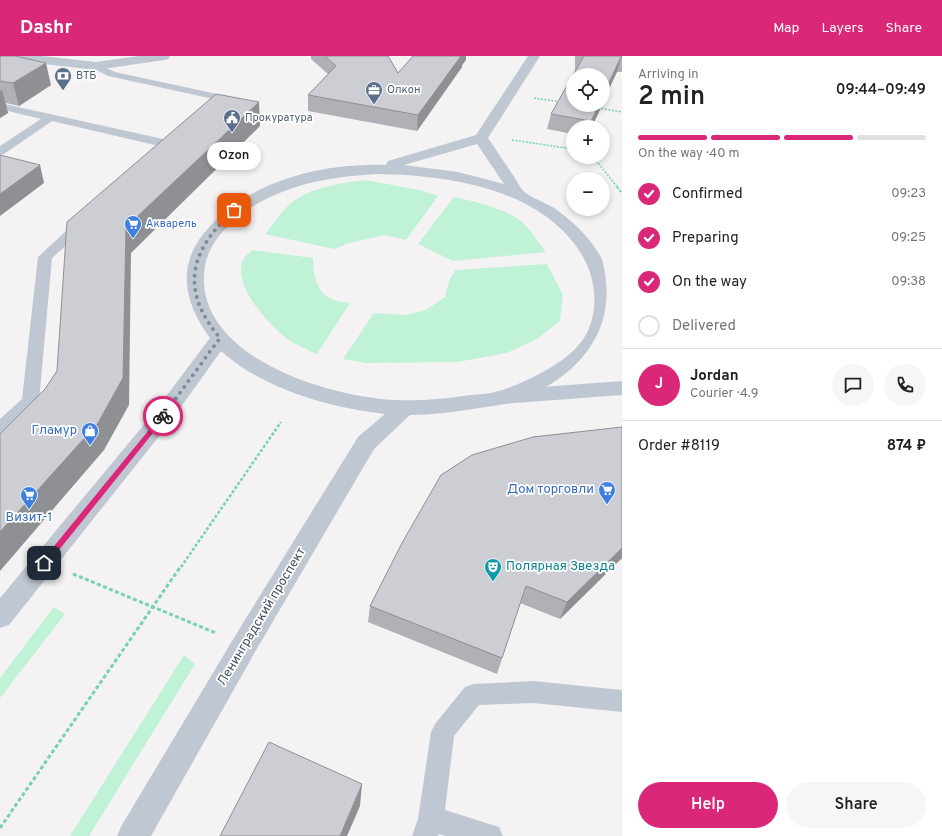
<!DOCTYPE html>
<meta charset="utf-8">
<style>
body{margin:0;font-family:Overpass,sans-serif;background:#f6f6f6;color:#222;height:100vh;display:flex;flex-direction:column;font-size:15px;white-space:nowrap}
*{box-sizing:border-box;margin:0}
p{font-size:13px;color:#767676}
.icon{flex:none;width:22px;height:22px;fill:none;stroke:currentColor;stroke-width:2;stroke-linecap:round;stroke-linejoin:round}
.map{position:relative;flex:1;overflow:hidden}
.details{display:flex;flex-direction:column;background:#fff;width:320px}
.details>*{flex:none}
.controls{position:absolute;left:566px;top:12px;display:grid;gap:8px}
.controls a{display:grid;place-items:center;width:44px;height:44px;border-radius:50%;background:#fff;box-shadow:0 2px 6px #0003;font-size:20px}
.pin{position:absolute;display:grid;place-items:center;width:34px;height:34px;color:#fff;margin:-17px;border-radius:8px;box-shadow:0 2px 6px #0006}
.courier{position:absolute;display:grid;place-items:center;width:40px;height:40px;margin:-20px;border:3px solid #db2777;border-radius:50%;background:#fff;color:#222;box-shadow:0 1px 5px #0007}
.bubble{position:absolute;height:28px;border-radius:14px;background:#fff;box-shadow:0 2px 6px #0003;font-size:13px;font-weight:600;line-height:28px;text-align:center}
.headline em{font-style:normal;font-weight:600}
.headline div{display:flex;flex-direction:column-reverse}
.headline{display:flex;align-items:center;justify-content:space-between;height:68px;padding:0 16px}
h1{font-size:26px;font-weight:600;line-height:30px}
.bar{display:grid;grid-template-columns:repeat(4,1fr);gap:6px 4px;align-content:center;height:48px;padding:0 16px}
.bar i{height:5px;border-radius:3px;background:#e0e0e0}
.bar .selected{background:#db2777}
.bar p{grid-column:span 4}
.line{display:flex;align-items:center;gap:10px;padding:0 16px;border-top:1px solid #e0e0e0}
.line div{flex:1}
.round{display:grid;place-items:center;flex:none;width:42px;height:42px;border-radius:21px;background:#f6f6f6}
ol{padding:0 16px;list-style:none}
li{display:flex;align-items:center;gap:12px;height:44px}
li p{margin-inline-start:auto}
li .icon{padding:4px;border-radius:50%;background:#db2777;color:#fff;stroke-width:4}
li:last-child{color:#767676}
li i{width:22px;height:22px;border:2px solid #e0e0e0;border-radius:50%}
.primary-button{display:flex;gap:8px;margin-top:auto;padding:8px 16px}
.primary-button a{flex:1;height:46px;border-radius:24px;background:#db2777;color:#fff;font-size:16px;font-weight:600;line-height:46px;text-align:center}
.primary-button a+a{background:#f6f6f6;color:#222}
header{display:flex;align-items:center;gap:24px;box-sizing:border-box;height:56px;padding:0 20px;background:#db2777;color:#fff}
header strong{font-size:19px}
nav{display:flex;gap:22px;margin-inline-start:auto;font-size:14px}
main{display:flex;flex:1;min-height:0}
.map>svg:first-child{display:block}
.green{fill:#c0f2d7}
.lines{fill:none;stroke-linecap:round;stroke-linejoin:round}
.path-far3{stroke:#76d3ac;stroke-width:1.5;stroke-dasharray:2 1.5;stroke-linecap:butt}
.path-far2{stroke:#76d3ac;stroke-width:2;stroke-dasharray:2.5 1.5;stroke-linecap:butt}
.path-far1{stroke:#76d3ac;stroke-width:2.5;stroke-dasharray:3 2;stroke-linecap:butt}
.path{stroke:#76d3ac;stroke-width:3;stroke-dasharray:4 2.5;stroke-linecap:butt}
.service{fill:#bfc8d2;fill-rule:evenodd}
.minor{fill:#bfc8d2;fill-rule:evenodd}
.tertiary{fill:#bfc8d2;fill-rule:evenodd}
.wall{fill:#afb1b6}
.shaded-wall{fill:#8f9094}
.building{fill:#ccced4;stroke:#8f9094}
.route{fill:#db2777}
.done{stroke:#848b94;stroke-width:4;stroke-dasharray:0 7.2}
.labels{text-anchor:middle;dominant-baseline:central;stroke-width:3.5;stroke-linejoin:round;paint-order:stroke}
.far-service-label{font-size:11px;fill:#4e5e75;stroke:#fff;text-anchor:start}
.far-shop-label{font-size:11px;fill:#366cbe;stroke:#fff;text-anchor:start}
.shop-label{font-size:13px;fill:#366cbe;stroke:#fff;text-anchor:end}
.culture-label{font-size:13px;fill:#0d838f;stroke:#fff;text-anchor:start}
.street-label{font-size:13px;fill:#485361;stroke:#fff}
</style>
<header>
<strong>Dashr</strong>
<nav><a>Map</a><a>Layers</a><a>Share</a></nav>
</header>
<main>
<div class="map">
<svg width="622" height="780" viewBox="0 0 622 780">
<rect width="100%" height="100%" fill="#f4f2f2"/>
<g class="green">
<path d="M365 124 420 134 438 140 406 184 385 179 349 187 334 193 265 178C273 169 280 157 289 149 309 131 339 128 365 124Z"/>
<path d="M454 141C473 145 508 153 523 167 532 175 538 187 546 196L453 205 418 188Z"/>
<path d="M253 194 313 202C313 216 316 236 331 243 337 246 344 246 350 247L317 298C307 293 295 289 286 282 268 268 230 227 244 202 246 199 251 196 253 194Z"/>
<path d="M547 208 563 239 560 265 537 283 507 297 457 306 367 307 343 303 374 257 406 259 426 254 445 241 449 225 455 214Z"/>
<path d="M54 551 65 558 0 642V622Z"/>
<path d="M184 599 195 608 89 780H70Z"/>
</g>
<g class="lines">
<g class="path-far3">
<path d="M534 42 561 46"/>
<path d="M598 52 622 56"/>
<path d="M512 84 573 93"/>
<path d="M590 101 599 108 618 132"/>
</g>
<path class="path-far2" d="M617 131 622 137"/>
<path class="path-far1" d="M181 511 281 366"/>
<g class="path">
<path d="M73 518 216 577"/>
<path d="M0 772 181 510"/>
</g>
<g class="service">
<path d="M96 7 115 16 217 38 229 51 219 59H211L209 57 217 51 209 42 108 20 92 12 91 10 92 8Z"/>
<path d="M0 47 172 85 176 86 178 89 176 92 172 93 52 65 4 98 0 99V90L41 63 0 53Z"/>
<path d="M83 163 88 164 90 167 88 170 52 202 39 345 6 377 0 379V363L22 343 38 201 78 164Z"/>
<path d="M533 625 622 634V656L533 647 479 649 454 680 445 754 499 771 503 780H445L439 778 438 780H412L418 763 431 676 435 668 465 631 473 628Z"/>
</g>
<g class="minor">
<path d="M18 0H42L96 6 139 0H170L168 3 164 4 96 14 44 8 20 3Z"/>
<path d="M622 325V339L502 348 495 346 492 341 495 336 502 334Z"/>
</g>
<path class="tertiary" d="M528 0H540L488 82C497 95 506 109 515 122 518 127 521 134 526 137 535 144 548 147 557 154 575 167 592 184 602 203 622 277 574 325 512 346 499 350 486 351 473 353 452 356 431 359 410 359L374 393 255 596 151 780H117L122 769 235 580 358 381 385 358C330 352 263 333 221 295L168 369 9 569 0 572V542L152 359 210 282C185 248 176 212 204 177 247 125 321 107 386 109L388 105 476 79ZM477 88 504 128 458 116 404 109ZM377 118C445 119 533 131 576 190 589 207 596 229 594 251 591 285 570 301 541 317 528 324 514 330 500 335 490 338 480 338 470 339 446 343 421 345 396 344 329 341 190 300 205 210 208 192 220 177 233 165 274 130 325 121 377 118Z"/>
</g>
<g class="wall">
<path d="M0 0 51 29 19 50 6 47 8 57 0 62Z"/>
<path d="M311 0H388L398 17 466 4 462 9V11L417 75 308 55V39L328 18 311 3Z"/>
<path d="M575 0H622V16L575 14Z"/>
<path d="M602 49 592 71H573V78L547 73 551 58Z"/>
<path d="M622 371V503H621L560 563 520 547 497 618 368 566 370 550Z"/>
</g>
<g class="shaded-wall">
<path d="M461 0H466V4L462 9V11L417 75 418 59Z"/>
<path d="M621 1 617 16 603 46V39Z"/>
<path d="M46 7 51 29 19 50 13 27Z"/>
<path d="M2 34 8 57 0 62V35Z"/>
<path d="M259 46 260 70 131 197 129 349 104 394 0 515V476L126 171Z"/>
<path d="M599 49H602L592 71H590L591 65Z"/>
<path d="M40 109 44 127 0 160V138Z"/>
<path d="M622 492V501L621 503 560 563 567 546Z"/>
<path d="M362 728 360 750 347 780H340Z"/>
</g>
<g class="building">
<path d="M0 0H15L46 7 13 27 0 25Z"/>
<path d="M325 0H388L398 17 413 0H461L418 59 308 39 336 10Z"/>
<path d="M584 0H622V1H621L603 39V19H573Z"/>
<path d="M573 19V49H599L591 65 551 58Z"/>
<path d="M216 38 259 46 126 171 123 322 98 367 0 476V378L45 333 57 315 67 166Z"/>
<path d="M0 99 40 109 0 138Z"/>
<path d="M622 371V492L567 546 526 530 502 602 370 550 402 487 441 419 472 399 533 381Z"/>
<path d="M269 686 362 728 340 780H220Z"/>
</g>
<path class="route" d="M163 358 166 360 165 362 47 509H42V505L161 359Z"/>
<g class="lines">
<path class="done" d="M163 360 220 282C179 233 190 195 234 154"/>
</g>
<defs>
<symbol id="bank-pin" viewBox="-11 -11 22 30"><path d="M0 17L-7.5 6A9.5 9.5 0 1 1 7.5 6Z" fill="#5c6f8a" stroke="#fff"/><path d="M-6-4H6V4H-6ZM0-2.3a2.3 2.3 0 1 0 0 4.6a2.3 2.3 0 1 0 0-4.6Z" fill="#fff"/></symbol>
<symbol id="office-pin" viewBox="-11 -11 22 30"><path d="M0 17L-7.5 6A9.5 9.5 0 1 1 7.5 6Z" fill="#5c6f8a" stroke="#fff"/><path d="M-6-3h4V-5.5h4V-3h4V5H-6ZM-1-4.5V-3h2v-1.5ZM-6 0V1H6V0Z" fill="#fff"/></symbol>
<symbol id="civic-pin" viewBox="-11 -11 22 30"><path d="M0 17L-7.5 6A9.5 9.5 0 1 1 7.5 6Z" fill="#5c6f8a" stroke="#fff"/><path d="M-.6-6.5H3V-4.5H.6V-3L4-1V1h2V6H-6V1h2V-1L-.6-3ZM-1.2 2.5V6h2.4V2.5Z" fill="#fff"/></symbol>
<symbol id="supermarket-pin" viewBox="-11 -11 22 30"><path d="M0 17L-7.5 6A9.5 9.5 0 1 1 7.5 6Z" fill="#3f7fe0" stroke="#fff"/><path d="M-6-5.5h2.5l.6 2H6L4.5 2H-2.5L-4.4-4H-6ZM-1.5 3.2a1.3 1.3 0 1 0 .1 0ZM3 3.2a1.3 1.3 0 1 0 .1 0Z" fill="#fff"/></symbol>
<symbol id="shop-pin" viewBox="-11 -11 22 30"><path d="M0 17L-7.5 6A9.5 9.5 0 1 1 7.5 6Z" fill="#3f7fe0" stroke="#fff"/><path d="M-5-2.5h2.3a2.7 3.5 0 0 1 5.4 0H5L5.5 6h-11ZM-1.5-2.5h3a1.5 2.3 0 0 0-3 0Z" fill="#fff"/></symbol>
<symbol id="theatre-pin" viewBox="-11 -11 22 30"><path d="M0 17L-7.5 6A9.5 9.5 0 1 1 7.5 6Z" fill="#0f9aa8" stroke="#fff"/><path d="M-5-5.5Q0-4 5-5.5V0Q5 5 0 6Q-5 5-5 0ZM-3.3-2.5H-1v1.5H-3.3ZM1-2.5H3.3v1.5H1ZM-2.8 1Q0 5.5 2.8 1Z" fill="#fff"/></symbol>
</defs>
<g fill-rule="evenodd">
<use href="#bank-pin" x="53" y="10" width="20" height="27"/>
<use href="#office-pin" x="364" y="24" width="20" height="27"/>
<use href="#civic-pin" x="222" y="52" width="20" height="27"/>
<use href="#supermarket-pin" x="123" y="158" width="20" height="27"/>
<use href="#shop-pin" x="80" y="365" width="20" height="27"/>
<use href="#supermarket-pin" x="597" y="424" width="20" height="27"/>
<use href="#supermarket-pin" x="19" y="429" width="20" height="27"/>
<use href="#theatre-pin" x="483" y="501" width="20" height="27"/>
</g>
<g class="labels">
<g class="far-service-label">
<text x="76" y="20">ВТБ</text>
<text x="387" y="34">Олкон</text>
<text x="245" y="62">Прокуратура</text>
</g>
<g class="far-shop-label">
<text x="146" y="168">Акварель</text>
</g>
<g class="shop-label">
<text x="77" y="375">Гламур</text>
<text x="594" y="434">Дом торговли</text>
<text x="29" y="462" text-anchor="middle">Визит-1</text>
</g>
<g class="culture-label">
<text x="506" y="511">Полярная Звезда</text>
</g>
<g class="street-label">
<text transform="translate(262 561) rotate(-59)">Ленинградский проспект</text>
</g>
</g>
</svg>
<div class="controls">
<a><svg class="icon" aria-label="locate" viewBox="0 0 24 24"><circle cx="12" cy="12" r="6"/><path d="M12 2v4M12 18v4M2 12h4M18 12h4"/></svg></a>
<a>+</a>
<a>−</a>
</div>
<div class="pin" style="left:234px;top:154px;background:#ea580c"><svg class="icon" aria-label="bag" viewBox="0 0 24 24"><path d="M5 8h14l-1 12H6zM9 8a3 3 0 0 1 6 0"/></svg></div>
<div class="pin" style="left:44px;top:507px;background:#1f2937"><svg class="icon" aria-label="home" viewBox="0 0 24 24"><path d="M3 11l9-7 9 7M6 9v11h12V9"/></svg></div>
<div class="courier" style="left:163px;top:360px"><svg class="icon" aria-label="bike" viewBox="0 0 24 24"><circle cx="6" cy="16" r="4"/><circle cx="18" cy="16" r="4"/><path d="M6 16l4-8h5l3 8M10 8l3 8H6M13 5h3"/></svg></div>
<div class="bubble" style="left:207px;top:86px;width:54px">Ozon</div>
</div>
<section class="details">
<div class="headline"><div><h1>2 min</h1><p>Arriving in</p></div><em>09:44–09:49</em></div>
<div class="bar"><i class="selected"></i><i class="selected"></i><i class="selected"></i><i></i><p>On the way · 40 m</p></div>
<ol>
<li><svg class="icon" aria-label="check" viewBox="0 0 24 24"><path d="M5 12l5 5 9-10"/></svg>Confirmed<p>09:23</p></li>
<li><svg class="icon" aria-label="check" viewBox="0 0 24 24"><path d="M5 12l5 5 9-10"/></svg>Preparing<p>09:25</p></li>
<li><svg class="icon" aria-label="check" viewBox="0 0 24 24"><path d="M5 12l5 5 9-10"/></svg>On the way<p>09:38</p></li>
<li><i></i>Delivered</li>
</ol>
<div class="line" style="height:72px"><b class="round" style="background:#db2777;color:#fff">J</b><div><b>Jordan</b><p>Courier · 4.9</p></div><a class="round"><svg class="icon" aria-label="chat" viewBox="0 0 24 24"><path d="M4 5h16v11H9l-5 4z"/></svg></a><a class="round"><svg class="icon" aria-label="phone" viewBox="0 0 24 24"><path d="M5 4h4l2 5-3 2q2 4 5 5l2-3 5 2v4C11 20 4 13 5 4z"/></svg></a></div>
<div class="line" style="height:52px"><div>Order #8119</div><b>874 ₽</b></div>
<div class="primary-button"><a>Help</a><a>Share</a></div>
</section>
</main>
